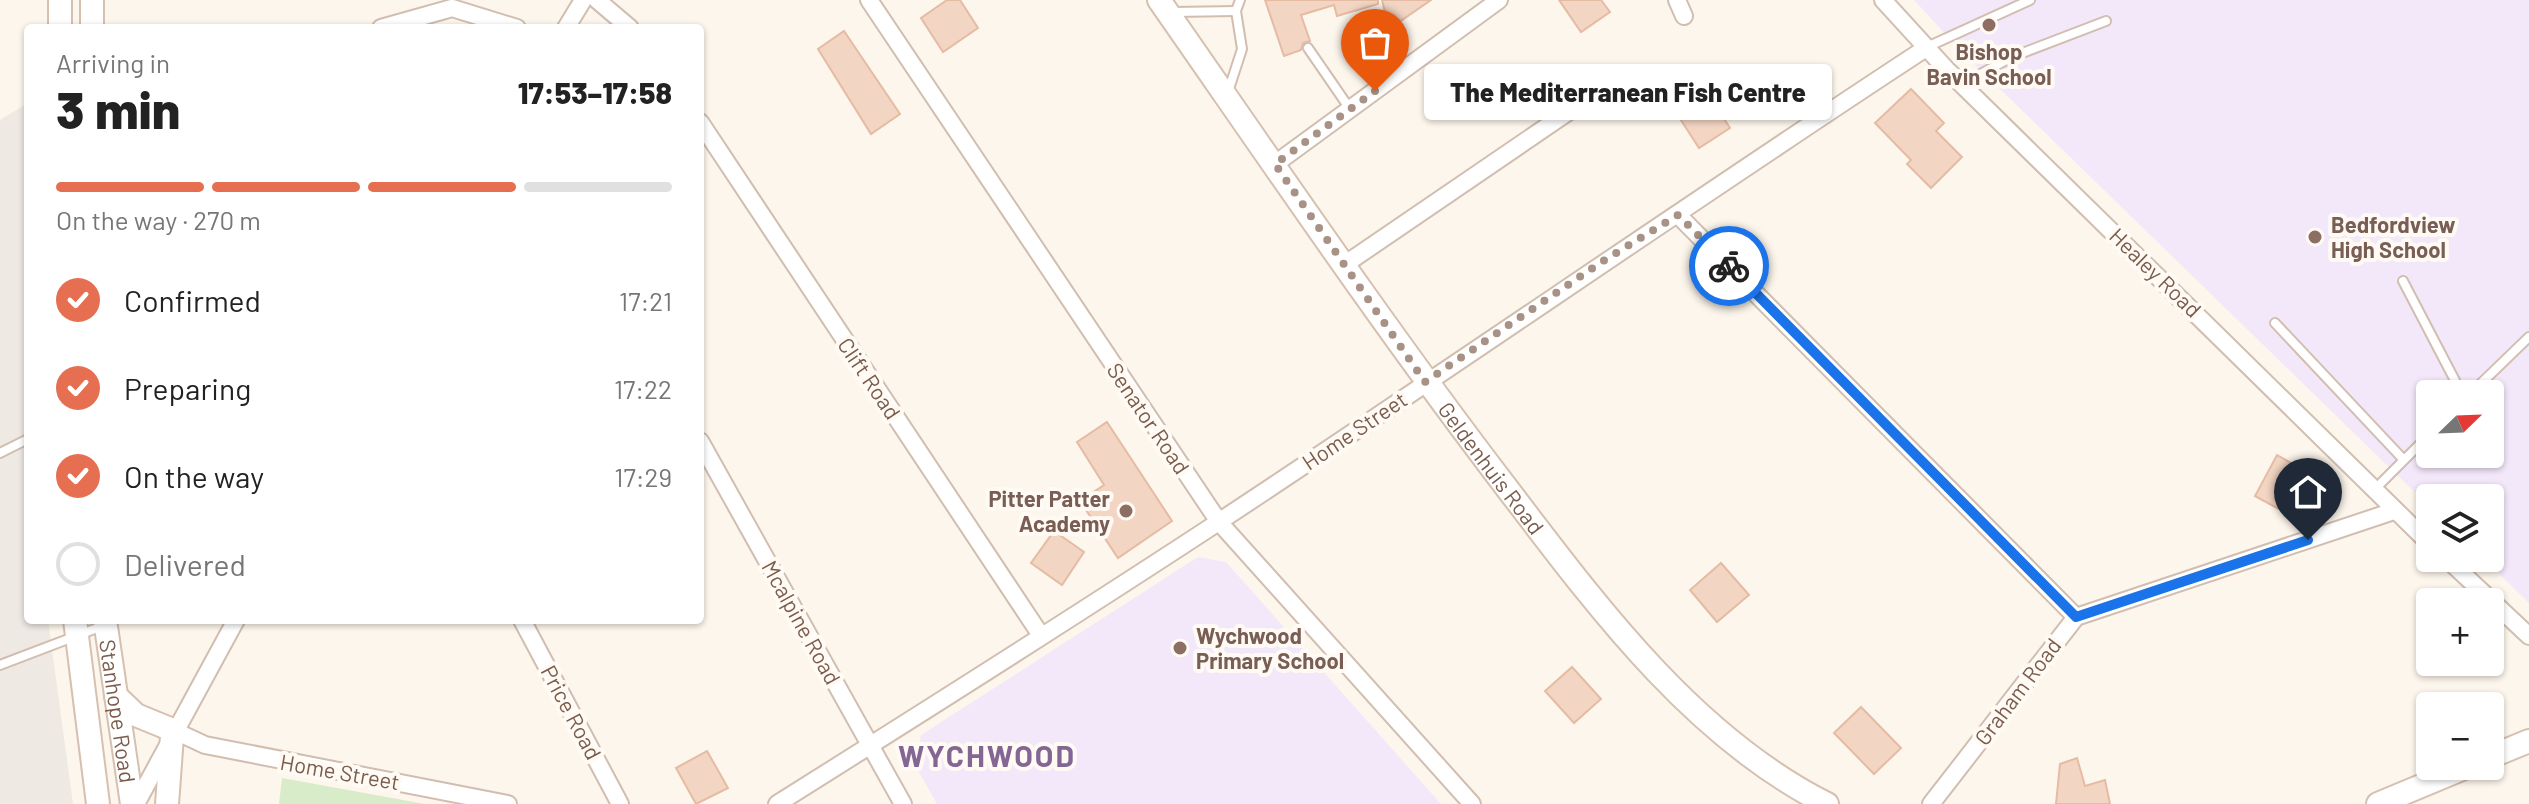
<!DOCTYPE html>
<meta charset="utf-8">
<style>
body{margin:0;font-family:Barlow,sans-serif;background:#f2f2f2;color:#222;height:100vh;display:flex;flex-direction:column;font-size:30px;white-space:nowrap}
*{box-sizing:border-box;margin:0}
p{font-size:26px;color:#767676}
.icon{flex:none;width:44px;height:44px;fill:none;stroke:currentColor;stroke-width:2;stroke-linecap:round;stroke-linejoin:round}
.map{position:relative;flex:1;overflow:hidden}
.drawer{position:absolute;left:24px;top:24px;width:680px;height:600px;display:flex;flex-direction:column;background:#fff;border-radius:8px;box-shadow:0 2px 6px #0004}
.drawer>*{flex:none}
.needle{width:52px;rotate:67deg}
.fabs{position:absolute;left:2416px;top:380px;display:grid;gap:16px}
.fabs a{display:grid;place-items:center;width:88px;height:88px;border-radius:8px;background:#fff;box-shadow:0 2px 6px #0004;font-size:40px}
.pin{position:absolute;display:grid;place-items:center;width:68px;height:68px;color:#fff;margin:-82px -34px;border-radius:50% 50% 50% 0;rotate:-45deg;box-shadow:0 0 8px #0007}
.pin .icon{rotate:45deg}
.courier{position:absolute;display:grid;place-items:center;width:80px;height:80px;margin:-40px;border:6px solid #1a73e8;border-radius:50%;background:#fff;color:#222;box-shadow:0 2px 10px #0007}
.bubble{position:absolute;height:56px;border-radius:8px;background:#fff;box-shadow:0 2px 6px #0004;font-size:26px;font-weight:800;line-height:56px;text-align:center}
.head em{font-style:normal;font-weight:800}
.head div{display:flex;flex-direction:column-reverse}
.head{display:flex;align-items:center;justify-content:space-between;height:136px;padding:0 32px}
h1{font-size:52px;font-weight:800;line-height:60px}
.bar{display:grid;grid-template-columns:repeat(4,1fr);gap:12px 8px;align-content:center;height:96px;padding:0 32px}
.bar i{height:10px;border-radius:6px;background:#e0e0e0}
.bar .on{background:#e76f51}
.bar p{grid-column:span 4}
ol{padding:0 32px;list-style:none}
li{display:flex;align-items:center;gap:24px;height:88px}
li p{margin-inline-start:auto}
li .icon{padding:8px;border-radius:50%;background:#e76f51;color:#fff;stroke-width:4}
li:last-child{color:#767676}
li i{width:44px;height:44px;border:4px solid #e0e0e0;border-radius:50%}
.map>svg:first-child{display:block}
.industrial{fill:#efe9e4}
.education{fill:#f3e8fa;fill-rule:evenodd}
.green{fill:#d8ecc9}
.building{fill:#f3d5c3;stroke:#e6bba3;stroke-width:2}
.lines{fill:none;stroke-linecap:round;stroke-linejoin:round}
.service-casing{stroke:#d1beb0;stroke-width:12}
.minor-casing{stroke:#d1beb0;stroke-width:20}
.secondary-casing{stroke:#d6c0b0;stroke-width:26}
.service{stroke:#fff;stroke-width:8}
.minor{stroke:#fff;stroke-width:16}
.secondary{stroke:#fff;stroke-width:22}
.done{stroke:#a89285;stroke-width:8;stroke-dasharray:0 14.4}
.route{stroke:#1a73e8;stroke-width:10}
.education-dot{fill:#8d6e63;stroke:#fffaf3;stroke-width:3}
.labels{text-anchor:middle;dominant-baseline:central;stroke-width:8;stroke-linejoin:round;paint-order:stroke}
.education-label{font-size:22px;font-weight:bold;fill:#785e54;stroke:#fffaf3;text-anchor:start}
.street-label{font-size:22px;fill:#7a5c4d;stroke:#fffaf3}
.district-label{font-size:30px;font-weight:bold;letter-spacing:2px;fill:#846695;stroke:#fffaf3}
</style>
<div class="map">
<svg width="2529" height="804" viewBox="0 0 2529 804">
<rect width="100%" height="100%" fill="#fdf6ec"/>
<path class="industrial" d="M28 103V620H48L73 804H0V120Z"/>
<g class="education">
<path d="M1914 0H2529V603L2483 558H2490V498H2430V507L1959 49ZM2430 394H2490V454H2430Z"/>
<path d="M1198 557 1226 562 1441 804H937L915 765 921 735Z"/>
</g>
<path class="green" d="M282 778 425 804H279Z"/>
<g class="building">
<path d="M947 0H960L978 28 943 52 921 18Z"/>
<path d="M1265 0H1378V4L1337 16 1334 5 1301 15 1310 41 1303 43 1301 50 1284 56Z"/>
<path d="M1382 0H1431L1389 29Z"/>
<path d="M1559 0H1601L1610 12 1581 32Z"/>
<path d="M844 31 900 114 871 134 818 49Z"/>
<path d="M1701 83 1730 128 1699 148 1670 103Z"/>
<path d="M1911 89 1944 123 1936 131 1962 157 1931 188 1907 164 1911 160 1875 123Z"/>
<path d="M1107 422 1172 521 1118 558 1080 501 1104 485 1077 442Z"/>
<path d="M2277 455 2307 472 2286 513 2255 496Z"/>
<path d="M1054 531 1084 552 1062 585 1031 563Z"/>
<path d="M1721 563 1749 595 1717 622 1690 590Z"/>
<path d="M1572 667 1601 699 1574 723 1545 691Z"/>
<path d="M1861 707 1901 748 1874 774 1834 733Z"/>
<path d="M707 751 728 788 696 804 676 768Z"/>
<path d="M2077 758 2085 786 2105 780 2110 804H2056L2060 764Z"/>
</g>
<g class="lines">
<defs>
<g id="service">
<path d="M1173 12 1236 11"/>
<path d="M1927 47 2030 0"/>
<path d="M1308 48 1350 109"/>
<path d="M1962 84 2012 57 2106 21"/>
<path d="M1228 92 1242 49 1236 11 1240 0"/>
<path d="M2403 281 2462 394"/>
<path d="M2275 323 2403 459"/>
<path d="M2470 394 2529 337"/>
<path d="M0 453 28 439"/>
<path d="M2374 490 2430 434"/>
<path d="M0 665 105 625"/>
</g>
<g id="minor">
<path d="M597 0 630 28"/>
<path d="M869 0 1219 522 1472 804"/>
<path d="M1677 0 1684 16"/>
<path d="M1883 0 1947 70 2430 544"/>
<path d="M381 28 452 8 517 28"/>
<path d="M566 28 583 0"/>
<path d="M700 122 1040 634"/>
<path d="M1275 164 1499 0"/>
<path d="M1678 215 2076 617"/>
<path d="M1344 265 1618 78"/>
<path d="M700 441 903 804"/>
<path d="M2446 558 2529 636"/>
<path d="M522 620 620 804"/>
<path d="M175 731 205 745 508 804"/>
<path d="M136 804 236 620"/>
<path d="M777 804C925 711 1074 617 1220 521 1457 365 1689 203 1926 48"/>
<path d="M1931 804 2076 617 2394 511"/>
</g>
<g id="secondary">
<path id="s1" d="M1159 0C1272 162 1383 326 1503 483 1593 601 1691 736 1827 804"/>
<path d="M60 28V0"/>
<path d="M92 28V0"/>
<path d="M75 620 98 804"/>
<path id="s2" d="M105 620 132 804"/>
<path d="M116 696 136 715 175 731"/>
<path d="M2490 757 2529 741"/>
<path d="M167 804 172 736"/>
<path d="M2378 804 2469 766"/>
</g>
</defs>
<use href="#service" class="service-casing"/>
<use href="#minor" class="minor-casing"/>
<use href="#secondary" class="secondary-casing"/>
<use href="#service" class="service"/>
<use href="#minor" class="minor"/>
<use href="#secondary" class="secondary"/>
</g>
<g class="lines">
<path class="done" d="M1375 91 1275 164 1425 382 1603 261 1678 215 1729 266"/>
<path class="route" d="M1729 266 2076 617 2308 540"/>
</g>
<g class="education-dot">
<circle cx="1989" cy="25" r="8"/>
<circle cx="2315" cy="237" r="8"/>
<circle cx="1126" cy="511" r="8"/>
<circle cx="1180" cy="648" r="8"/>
</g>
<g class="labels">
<g class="education-label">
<text x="1989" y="51" text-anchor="middle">Bishop<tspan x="1989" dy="25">Bavin School</tspan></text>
<text x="2331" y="224">Bedfordview<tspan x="2331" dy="25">High School</tspan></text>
<text x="1110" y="498" text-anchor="end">Pitter Patter<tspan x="1110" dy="25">Academy</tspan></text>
<text x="1196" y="635">Wychwood<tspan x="1196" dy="25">Primary School</tspan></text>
</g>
<g class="street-label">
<text transform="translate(2156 272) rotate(44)">Healey Road</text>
<text transform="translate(870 378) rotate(56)">Clift Road</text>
<text transform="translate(1149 418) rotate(56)">Senator Road</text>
<text transform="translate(1354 430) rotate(-34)">Home Street</text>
<text stroke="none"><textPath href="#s1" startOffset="574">Geldenhuis Road</textPath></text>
<text transform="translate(802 622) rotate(61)">Mcalpine Road</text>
<text transform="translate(2017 691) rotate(-53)">Graham Road</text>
<text stroke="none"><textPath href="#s2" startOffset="92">Stanhope Road</textPath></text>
<text transform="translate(572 712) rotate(62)">Price Road</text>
<text transform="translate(340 771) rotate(10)">Home Street</text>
</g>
<g class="district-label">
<text x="987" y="755">WYCHWOOD</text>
</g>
</g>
</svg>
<div class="fabs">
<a><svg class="needle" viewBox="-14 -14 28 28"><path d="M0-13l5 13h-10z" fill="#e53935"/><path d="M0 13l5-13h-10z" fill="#767676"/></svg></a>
<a><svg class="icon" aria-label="layers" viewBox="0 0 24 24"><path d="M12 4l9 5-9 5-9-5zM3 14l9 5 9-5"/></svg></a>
<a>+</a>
<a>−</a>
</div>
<div class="pin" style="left:1375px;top:91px;background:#ea580c"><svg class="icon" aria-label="bag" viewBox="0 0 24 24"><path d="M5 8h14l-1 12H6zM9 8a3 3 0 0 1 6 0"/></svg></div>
<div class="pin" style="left:2308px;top:540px;background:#1f2937"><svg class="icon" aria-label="home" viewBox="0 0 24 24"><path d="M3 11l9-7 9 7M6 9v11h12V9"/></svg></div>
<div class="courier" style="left:1729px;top:266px"><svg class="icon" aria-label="bike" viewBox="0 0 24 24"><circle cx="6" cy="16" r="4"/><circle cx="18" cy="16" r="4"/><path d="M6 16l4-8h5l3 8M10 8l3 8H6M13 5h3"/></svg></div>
<div class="bubble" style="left:1424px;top:64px;width:408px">The Mediterranean Fish Centre</div>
<section class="drawer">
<div class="head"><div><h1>3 min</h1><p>Arriving in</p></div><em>17:53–17:58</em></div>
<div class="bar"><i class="on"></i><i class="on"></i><i class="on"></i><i></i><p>On the way · 270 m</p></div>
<ol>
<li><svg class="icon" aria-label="check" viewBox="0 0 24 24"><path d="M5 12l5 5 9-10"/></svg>Confirmed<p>17:21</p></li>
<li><svg class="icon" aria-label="check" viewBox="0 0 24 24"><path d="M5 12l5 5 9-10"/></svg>Preparing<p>17:22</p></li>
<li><svg class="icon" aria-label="check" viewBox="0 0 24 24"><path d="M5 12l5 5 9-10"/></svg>On the way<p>17:29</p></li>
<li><i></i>Delivered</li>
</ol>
</section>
</div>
